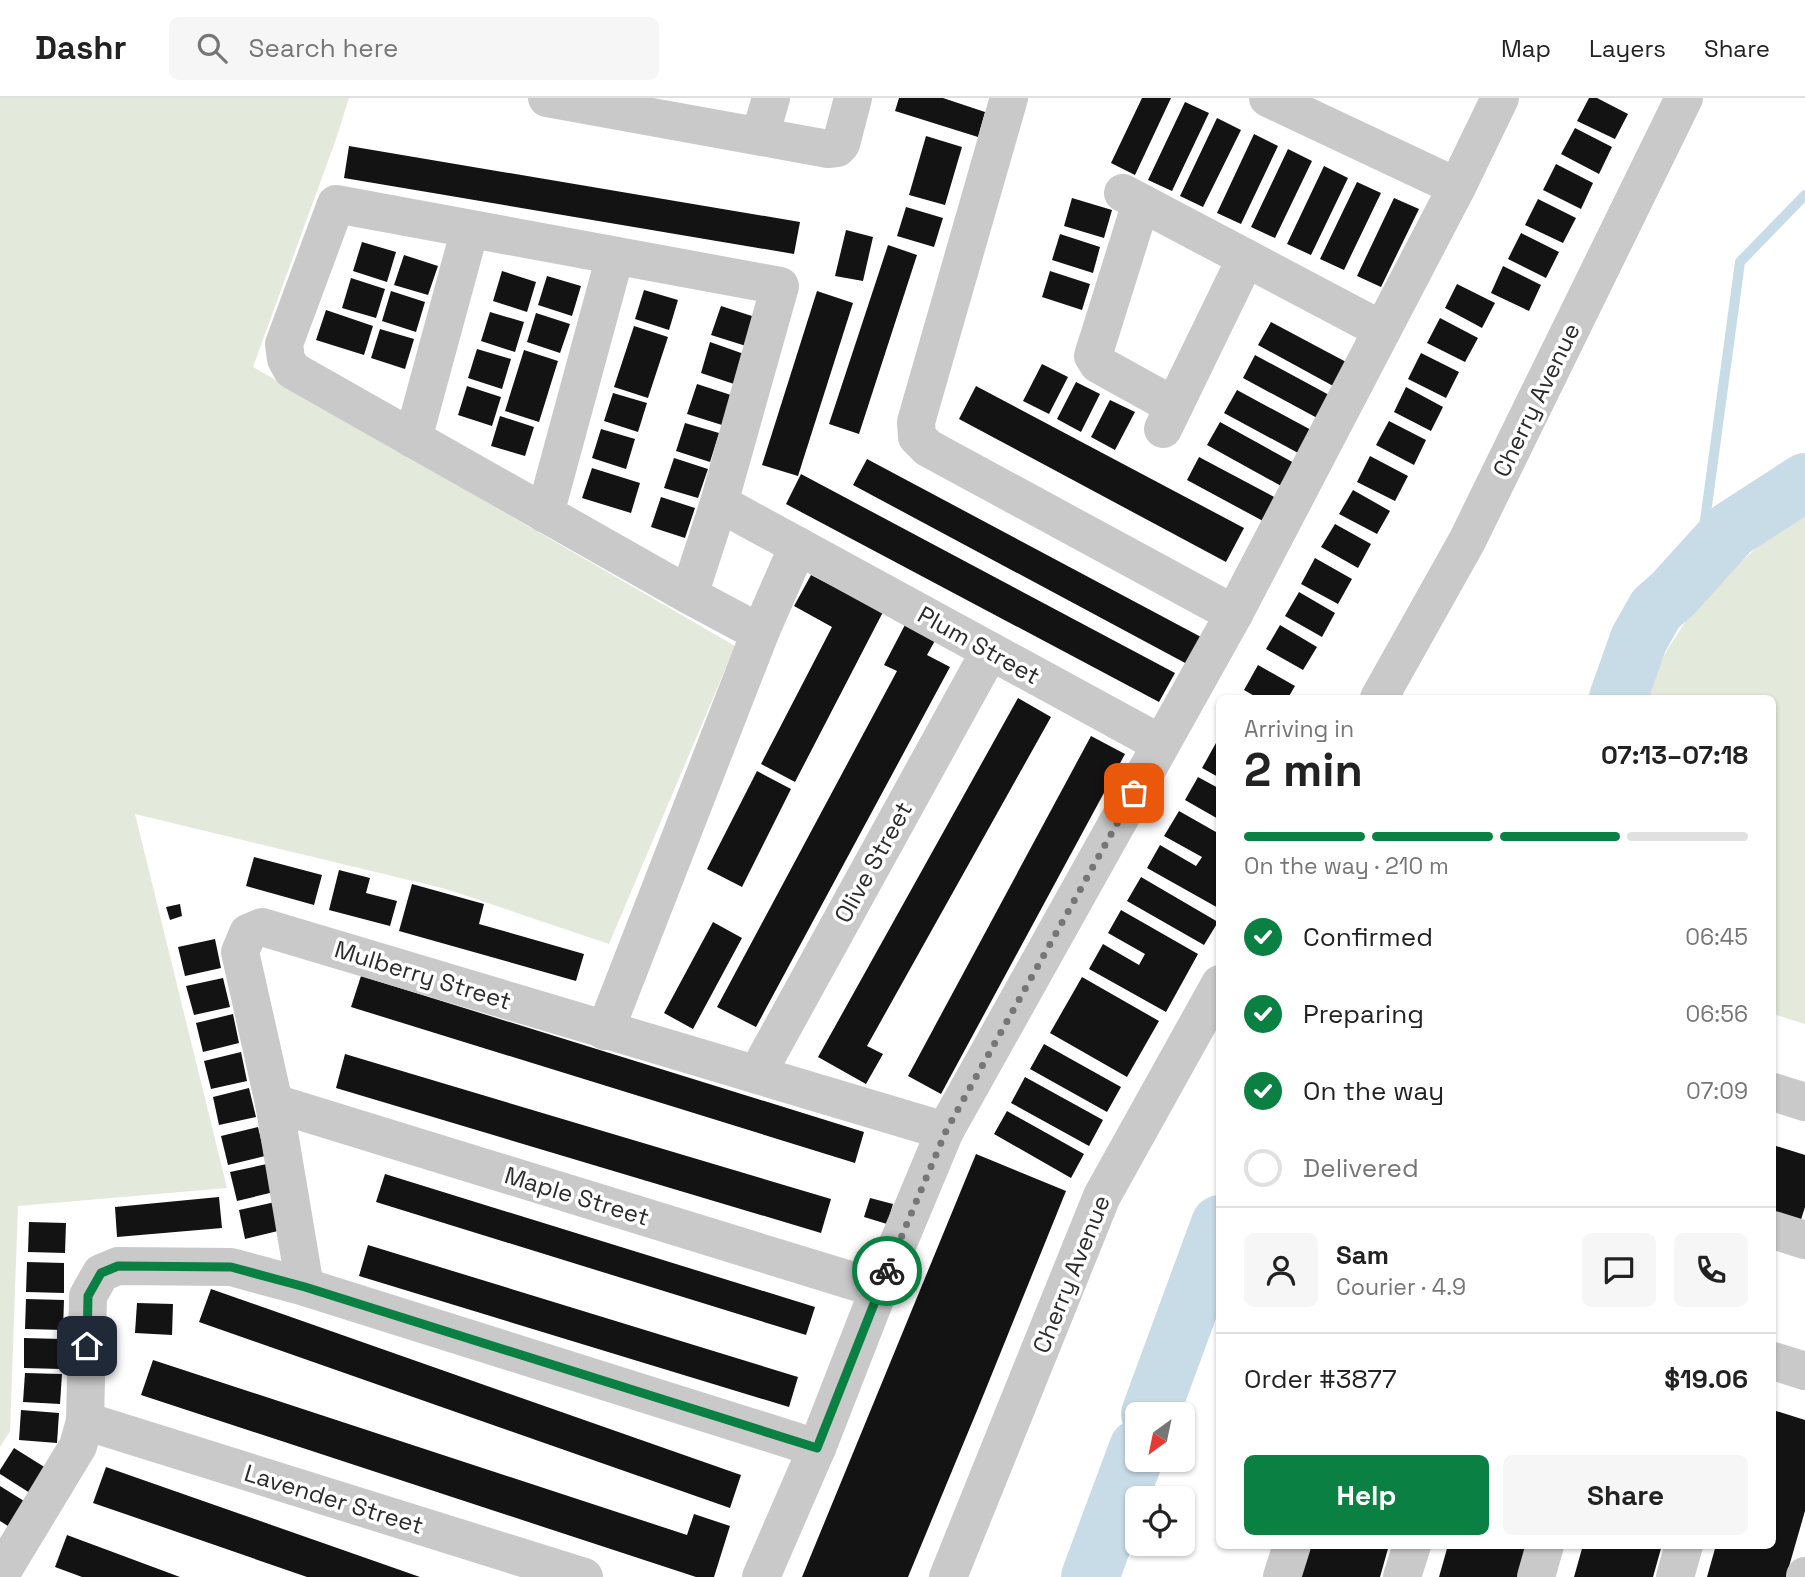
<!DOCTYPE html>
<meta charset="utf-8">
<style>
body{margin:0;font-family:"Space Grotesk",sans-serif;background:#f6f6f6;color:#222;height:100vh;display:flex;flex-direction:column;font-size:26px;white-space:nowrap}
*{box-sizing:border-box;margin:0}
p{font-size:23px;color:#767676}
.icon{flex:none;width:38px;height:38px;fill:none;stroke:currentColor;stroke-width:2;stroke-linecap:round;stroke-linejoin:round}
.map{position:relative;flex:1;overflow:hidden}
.details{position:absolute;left:1216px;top:597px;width:560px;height:854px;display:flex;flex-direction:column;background:#fff;border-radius:10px;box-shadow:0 2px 5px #0004}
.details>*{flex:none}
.needle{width:46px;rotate:213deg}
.tools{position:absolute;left:1125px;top:1304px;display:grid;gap:14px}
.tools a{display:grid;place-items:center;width:70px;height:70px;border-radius:10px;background:#fff;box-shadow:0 2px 5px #0004;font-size:35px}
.pin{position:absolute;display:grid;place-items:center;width:60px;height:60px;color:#fff;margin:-30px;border-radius:14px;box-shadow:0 4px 10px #0006}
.courier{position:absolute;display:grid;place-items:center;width:70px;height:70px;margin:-35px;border:5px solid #0b8043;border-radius:50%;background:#fff;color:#222;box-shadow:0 2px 9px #0007}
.headline em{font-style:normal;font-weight:800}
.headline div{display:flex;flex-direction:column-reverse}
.headline{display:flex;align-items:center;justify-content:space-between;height:119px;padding:0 28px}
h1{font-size:46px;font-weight:800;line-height:52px}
.bar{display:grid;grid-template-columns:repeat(4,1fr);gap:10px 7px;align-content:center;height:84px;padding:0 28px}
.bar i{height:9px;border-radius:5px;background:#e0e0e0}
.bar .selected{background:#0b8043}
.bar p{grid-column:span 4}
.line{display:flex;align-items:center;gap:18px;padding:0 28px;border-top:2px solid #e0e0e0}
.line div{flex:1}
.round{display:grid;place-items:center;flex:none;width:74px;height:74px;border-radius:10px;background:#f6f6f6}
ol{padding:0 28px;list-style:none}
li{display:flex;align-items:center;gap:21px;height:77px}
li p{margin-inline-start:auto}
li .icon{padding:7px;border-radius:50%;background:#0b8043;color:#fff;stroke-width:4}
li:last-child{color:#767676}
li i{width:38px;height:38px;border:4px solid #e0e0e0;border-radius:50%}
.button{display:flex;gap:14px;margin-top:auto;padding:14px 28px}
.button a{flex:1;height:80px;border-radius:10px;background:#0b8043;color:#fff;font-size:28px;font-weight:800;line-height:80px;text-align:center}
.button a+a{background:#f6f6f6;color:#222}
header{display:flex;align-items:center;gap:42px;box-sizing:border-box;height:98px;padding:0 35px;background:#fff;border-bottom:2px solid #e0e0e0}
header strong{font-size:33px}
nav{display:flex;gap:38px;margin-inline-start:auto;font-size:24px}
.search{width:490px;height:63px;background:#f6f6f6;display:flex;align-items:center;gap:18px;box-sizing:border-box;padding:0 24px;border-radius:10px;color:#767676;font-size:26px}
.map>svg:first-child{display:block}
.green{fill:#e3e9db}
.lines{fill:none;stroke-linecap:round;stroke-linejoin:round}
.stream{stroke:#c8dce7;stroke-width:10}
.river{stroke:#c8dce7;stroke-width:58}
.building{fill:#131313}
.minor{stroke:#c9c9c9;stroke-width:38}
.done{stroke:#767676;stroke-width:7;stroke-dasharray:0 12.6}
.route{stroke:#0b8043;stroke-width:9}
.labels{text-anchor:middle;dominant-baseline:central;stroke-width:7;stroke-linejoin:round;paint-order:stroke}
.street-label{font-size:24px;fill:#2c2c2c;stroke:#fff}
</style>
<header>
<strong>Dashr</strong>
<div class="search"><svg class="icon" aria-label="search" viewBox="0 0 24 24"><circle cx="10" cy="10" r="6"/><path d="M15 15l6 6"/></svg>Search here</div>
<nav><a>Map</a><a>Layers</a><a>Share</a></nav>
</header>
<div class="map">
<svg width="1805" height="1479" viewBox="0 0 1805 1479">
<rect width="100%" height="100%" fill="#fff"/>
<g class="green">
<path d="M0 0H349L336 41 253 269 735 548 609 846 446 791 135 716 227 1090 18 1108 10 1333 0 1349Z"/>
<path d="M1805 415V926L1773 916V600H1644L1667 552 1693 512 1720 483 1776 432Z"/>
</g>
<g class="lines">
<path class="stream" d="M1699 467 1740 164 1805 97"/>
<g class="river">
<path d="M1618 600 1639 541 1656 511 1673 496 1731 432 1805 384"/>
<path d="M1150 1316 1220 1126"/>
<path d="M1090 1479 1138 1350"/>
</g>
</g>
<g class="building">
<path d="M899 0H943L985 14 978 39 895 13Z"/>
<path d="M1142 0H1171L1135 77 1111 65Z"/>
<path d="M1589 0H1597L1628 16 1615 41 1577 23Z"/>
<path d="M1185 4 1209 15 1172 93 1148 82Z"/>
<path d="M1217 20 1241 32 1203 109 1180 98Z"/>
<path d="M1575 30 1612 49 1599 76 1561 56Z"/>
<path d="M1254 36 1278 48 1241 126 1217 115Z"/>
<path d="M926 38 962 49 945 107 909 97Z"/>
<path d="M349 48 800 124 794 156 344 80Z"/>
<path d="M1288 51 1312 63 1275 140 1251 129Z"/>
<path d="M1556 66 1593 85 1581 111 1543 92Z"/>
<path d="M1324 68 1348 80 1311 157 1287 146Z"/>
<path d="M1357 84 1381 95 1344 172 1320 161Z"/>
<path d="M1072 100 1112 112 1104 140 1064 128Z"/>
<path d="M1394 100 1419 111 1381 189 1357 178Z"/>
<path d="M1538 101 1576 120 1563 145 1525 127Z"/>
<path d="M906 109 943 120 934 149 897 138Z"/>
<path d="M846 132 873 139 863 183 835 178Z"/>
<path d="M1521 135 1559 154 1546 180 1508 161Z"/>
<path d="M1060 136 1100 149 1093 175 1052 162Z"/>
<path d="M362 144 396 154 387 184 353 173Z"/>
<path d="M888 147 917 157 859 336 829 326Z"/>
<path d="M404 157 438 168 428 197 394 187Z"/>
<path d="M1503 168 1541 187 1529 213 1491 195Z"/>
<path d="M502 173 536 184 527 214 493 203Z"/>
<path d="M1050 173 1090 186 1082 212 1042 199Z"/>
<path d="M547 178 581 188 572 218 538 207Z"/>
<path d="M351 180 385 191 376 220 342 210Z"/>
<path d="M1457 186 1495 205 1482 230 1445 210Z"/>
<path d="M644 192 678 202 669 232 635 221Z"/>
<path d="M391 193 425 204 416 234 382 223Z"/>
<path d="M817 193 853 205 798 378 762 367Z"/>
<path d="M721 208 755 219 746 248 711 237Z"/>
<path d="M326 212 373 228 364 257 316 242Z"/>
<path d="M490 214 524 224 515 254 481 243Z"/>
<path d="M536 215 570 226 560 255 527 244Z"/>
<path d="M1440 220 1478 240 1465 264 1427 245Z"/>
<path d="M1271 224 1348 265 1335 289 1258 247Z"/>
<path d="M634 228 668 239 648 300 614 289Z"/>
<path d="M380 231 414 241 405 271 371 260Z"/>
<path d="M710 244 744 256 734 286 701 275Z"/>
<path d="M477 251 511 261 502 291 468 280Z"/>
<path d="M524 252 558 263 539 324 505 313Z"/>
<path d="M1421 255 1459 274 1446 300 1408 281Z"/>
<path d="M1255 257 1331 298 1319 321 1243 280Z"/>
<path d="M1042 266 1068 279 1049 316 1023 303Z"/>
<path d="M1076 284 1100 296 1081 334 1057 321Z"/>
<path d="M697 286 731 297 722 327 687 316Z"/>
<path d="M467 288 501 299 492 328 458 317Z"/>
<path d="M976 288 1244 430 1226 464 959 321Z"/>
<path d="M1406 289 1443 309 1431 333 1394 314Z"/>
<path d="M1237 292 1313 333 1300 356 1224 315Z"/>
<path d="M613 295 647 305 638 334 604 323Z"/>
<path d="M1110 302 1135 314 1115 352 1091 339Z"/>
<path d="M500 318 534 329 525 358 491 348Z"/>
<path d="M1389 323 1426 342 1414 367 1376 347Z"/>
<path d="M1220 324 1296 366 1283 389 1207 347Z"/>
<path d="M685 325 719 335 710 364 676 353Z"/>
<path d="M601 331 635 341 626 371 592 360Z"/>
<path d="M1370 358 1408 378 1395 403 1357 384Z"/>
<path d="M1199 359 1276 400 1263 423 1187 382Z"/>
<path d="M674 360 708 371 698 400 664 390Z"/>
<path d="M867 361 1201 539 1187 566 853 387Z"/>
<path d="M592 370 640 385 631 415 582 400Z"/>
<path d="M801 376 1175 575 1159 604 786 406Z"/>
<path d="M1353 392 1390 413 1377 436 1339 416Z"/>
<path d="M661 399 695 410 685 440 651 429Z"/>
<path d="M1335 426 1371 446 1358 470 1321 449Z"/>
<path d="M1315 460 1352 481 1338 506 1301 486Z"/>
<path d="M811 477 883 514 795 684 761 666 832 529 794 508Z"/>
<path d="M1299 494 1335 515 1322 539 1285 518Z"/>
<path d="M907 523 937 539 927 557 950 569 756 929 717 909 897 573 884 567Z"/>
<path d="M1280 527 1317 549 1303 572 1266 551Z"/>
<path d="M1258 567 1295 588 1288 600H1258L1244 592Z"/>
<path d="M1018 600 1051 619 867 948 883 956 866 986 818 959Z"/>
<path d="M1091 638 1125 656 941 996 908 978Z"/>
<path d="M1216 645 1220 647V680L1202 670Z"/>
<path d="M757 673 791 691 742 789 707 771Z"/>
<path d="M1198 679 1220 691V722L1185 702Z"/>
<path d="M1179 713 1216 734 1220 727V811L1147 770 1160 747 1196 768 1202 759 1164 738Z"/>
<path d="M254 759 322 777 314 807 246 788Z"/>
<path d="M339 772 370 780 366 795 397 803 390 828 329 812Z"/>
<path d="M1141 779 1218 824 1204 847 1127 803Z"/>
<path d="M412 786 484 806 479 826 584 856 576 883 399 833Z"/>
<path d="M180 806 182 818 170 822 166 809Z"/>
<path d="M1121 812 1198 856 1166 914 1089 871 1103 846 1139 867 1145 856 1108 835Z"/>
<path d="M713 824 742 840 693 931 664 915Z"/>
<path d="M215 841 221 870 185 878 178 849Z"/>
<path d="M361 878 864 1034 855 1065 351 909Z"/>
<path d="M1082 879 1159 923 1127 979 1050 935Z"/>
<path d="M223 880 230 909 194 917 186 888Z"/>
<path d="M233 916 239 945 203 954 196 925Z"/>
<path d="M1044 946 1121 989 1107 1014 1030 971Z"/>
<path d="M241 954 247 983 211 991 204 963Z"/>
<path d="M345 956 831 1101 821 1135 336 990Z"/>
<path d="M1025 979 1103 1022 1089 1048 1011 1005Z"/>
<path d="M249 990 256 1019 219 1027 213 999Z"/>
<path d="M1007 1013 1084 1056 1071 1080 994 1036Z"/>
<path d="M258 1029 265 1058 228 1067 221 1038Z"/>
<path d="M1773 1047 1805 1057V1109L1797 1134 1773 1126Z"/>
<path d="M976 1056 1066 1093 981 1303 908 1479H802Z"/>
<path d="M267 1066 274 1094 237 1103 230 1074Z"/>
<path d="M385 1076 815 1209 806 1237 376 1104Z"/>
<path d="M219 1099 222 1130 117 1139 115 1109Z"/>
<path d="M870 1100 893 1106 887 1126 864 1119Z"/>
<path d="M275 1104 282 1132 245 1141 239 1112Z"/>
<path d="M29 1124 66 1125 65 1155 28 1154Z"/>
<path d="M368 1147 798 1279 789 1309 359 1178Z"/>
<path d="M27 1164 64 1165V1195L26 1194Z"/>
<path d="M211 1191 741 1377 730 1410 199 1224Z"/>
<path d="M26 1201 64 1202 63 1232 25 1231Z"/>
<path d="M137 1205 173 1206 172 1237 135 1235Z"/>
<path d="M24 1240 62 1241 61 1271 24 1270Z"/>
<path d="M153 1262 687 1437 694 1416 730 1428 714 1479H696L141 1297Z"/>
<path d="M25 1275 62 1276 60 1306 23 1304Z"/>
<path d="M21 1312 59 1315 57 1345 19 1342Z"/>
<path d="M1773 1312 1805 1322V1413L1786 1479H1707L1716 1447H1773Z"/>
<path d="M14 1350 46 1370 30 1395 0 1376V1372Z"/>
<path d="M106 1369 420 1479H307L128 1417 93 1405Z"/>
<path d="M0 1388 24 1403 8 1428 0 1423Z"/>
<path d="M67 1437 180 1479H82L55 1469Z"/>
<path d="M1311 1447H1389L1380 1479H1301Z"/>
<path d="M1448 1447H1527L1518 1479H1439Z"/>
<path d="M1583 1447H1662L1653 1479H1574Z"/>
</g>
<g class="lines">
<g class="minor">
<path d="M547 0 828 51 837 50 841 46 853 0"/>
<path d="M1009 0 916 324 917 339 928 350 1234 516"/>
<path d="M1268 0 1457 89"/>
<path d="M760 38 771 0"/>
<path d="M1123 95 1382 232"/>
<path d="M1141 105 1093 258 1098 266 1174 308"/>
<path d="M1163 331 1246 160"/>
<path d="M413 341 470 131"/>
<path d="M719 405 1161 646"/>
<path d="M545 416 615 158"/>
<path d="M689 497 719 405 780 188 336 106 284 246 286 261 292 272 689 497 760 535"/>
<path d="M1379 600 1467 443 1684 0"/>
<path d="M605 933 760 535 798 448"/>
<path d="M757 976 990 553"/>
<path d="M1773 994 1805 1004"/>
<path d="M274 1005 879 1191"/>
<path d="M1773 1132 1805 1142"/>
<path d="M305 1189 274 1005 240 854 248 835 262 829 945 1033"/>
<path d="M1773 1263 1805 1273"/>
<path d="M85 1323 584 1479"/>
<path d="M0 1477 78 1348 85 1323 88 1198 101 1175 118 1168 231 1169 305 1189 817 1350"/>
<path d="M761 1479 817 1350 879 1191 945 1033 1234 516 1457 89 1500 0"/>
<path d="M948 1479 1102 1098 1220 886"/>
<path d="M1282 1479 1292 1447"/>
<path d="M1402 1479 1412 1447"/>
<path d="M1536 1479 1545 1447"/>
<path d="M1675 1479 1684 1447"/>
<path d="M1805 1479V1478"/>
</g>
</g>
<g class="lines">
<path class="done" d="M887 1173 946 1033 1134 695"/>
<path class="route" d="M87 1248 88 1198 101 1175 118 1168 231 1169 305 1189 817 1350 887 1173"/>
</g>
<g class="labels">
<g class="street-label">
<text transform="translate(1536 302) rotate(-64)">Cherry Avenue</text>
<text transform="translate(979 547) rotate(29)">Plum Street</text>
<text transform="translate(873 764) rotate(-61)">Olive Street</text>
<text transform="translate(423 877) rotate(17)">Mulberry Street</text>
<text transform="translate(577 1098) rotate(17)">Maple Street</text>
<text transform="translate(1071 1176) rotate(-68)">Cherry Avenue</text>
<text transform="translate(334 1401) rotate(17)">Lavender Street</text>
</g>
</g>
</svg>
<div class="tools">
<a><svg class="needle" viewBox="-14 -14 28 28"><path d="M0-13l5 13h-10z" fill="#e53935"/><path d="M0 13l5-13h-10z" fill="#767676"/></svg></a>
<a><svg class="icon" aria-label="locate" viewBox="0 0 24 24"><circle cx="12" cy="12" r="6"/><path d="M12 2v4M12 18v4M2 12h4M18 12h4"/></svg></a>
</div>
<div class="pin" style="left:1134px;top:695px;background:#ea580c"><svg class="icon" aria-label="bag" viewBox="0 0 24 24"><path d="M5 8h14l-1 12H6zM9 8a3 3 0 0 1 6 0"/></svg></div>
<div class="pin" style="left:87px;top:1248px;background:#1f2937"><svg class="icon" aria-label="home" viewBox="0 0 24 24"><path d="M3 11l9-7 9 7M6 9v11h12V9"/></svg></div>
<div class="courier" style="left:887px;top:1173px"><svg class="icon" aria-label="bike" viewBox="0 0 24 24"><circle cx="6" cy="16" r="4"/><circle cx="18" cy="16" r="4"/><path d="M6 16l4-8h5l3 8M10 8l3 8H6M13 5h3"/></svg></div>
<section class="details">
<div class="headline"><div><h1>2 min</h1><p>Arriving in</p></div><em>07:13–07:18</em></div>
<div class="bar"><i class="selected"></i><i class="selected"></i><i class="selected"></i><i></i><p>On the way · 210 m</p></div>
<ol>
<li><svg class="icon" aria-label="check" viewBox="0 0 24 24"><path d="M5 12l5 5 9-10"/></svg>Confirmed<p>06:45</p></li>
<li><svg class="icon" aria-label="check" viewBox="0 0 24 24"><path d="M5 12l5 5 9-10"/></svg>Preparing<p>06:56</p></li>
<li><svg class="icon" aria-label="check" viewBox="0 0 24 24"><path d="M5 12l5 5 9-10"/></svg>On the way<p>07:09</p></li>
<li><i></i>Delivered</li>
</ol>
<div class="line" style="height:126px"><a class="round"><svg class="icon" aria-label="person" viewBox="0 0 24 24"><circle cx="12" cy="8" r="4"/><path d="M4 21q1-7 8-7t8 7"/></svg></a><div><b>Sam</b><p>Courier · 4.9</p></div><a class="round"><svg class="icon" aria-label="chat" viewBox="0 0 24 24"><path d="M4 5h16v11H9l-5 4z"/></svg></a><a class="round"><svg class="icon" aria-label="phone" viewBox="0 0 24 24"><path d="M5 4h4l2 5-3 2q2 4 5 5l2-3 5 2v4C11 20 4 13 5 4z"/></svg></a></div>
<div class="line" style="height:91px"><div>Order #3877</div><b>$19.06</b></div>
<div class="button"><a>Help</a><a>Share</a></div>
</section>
</div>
